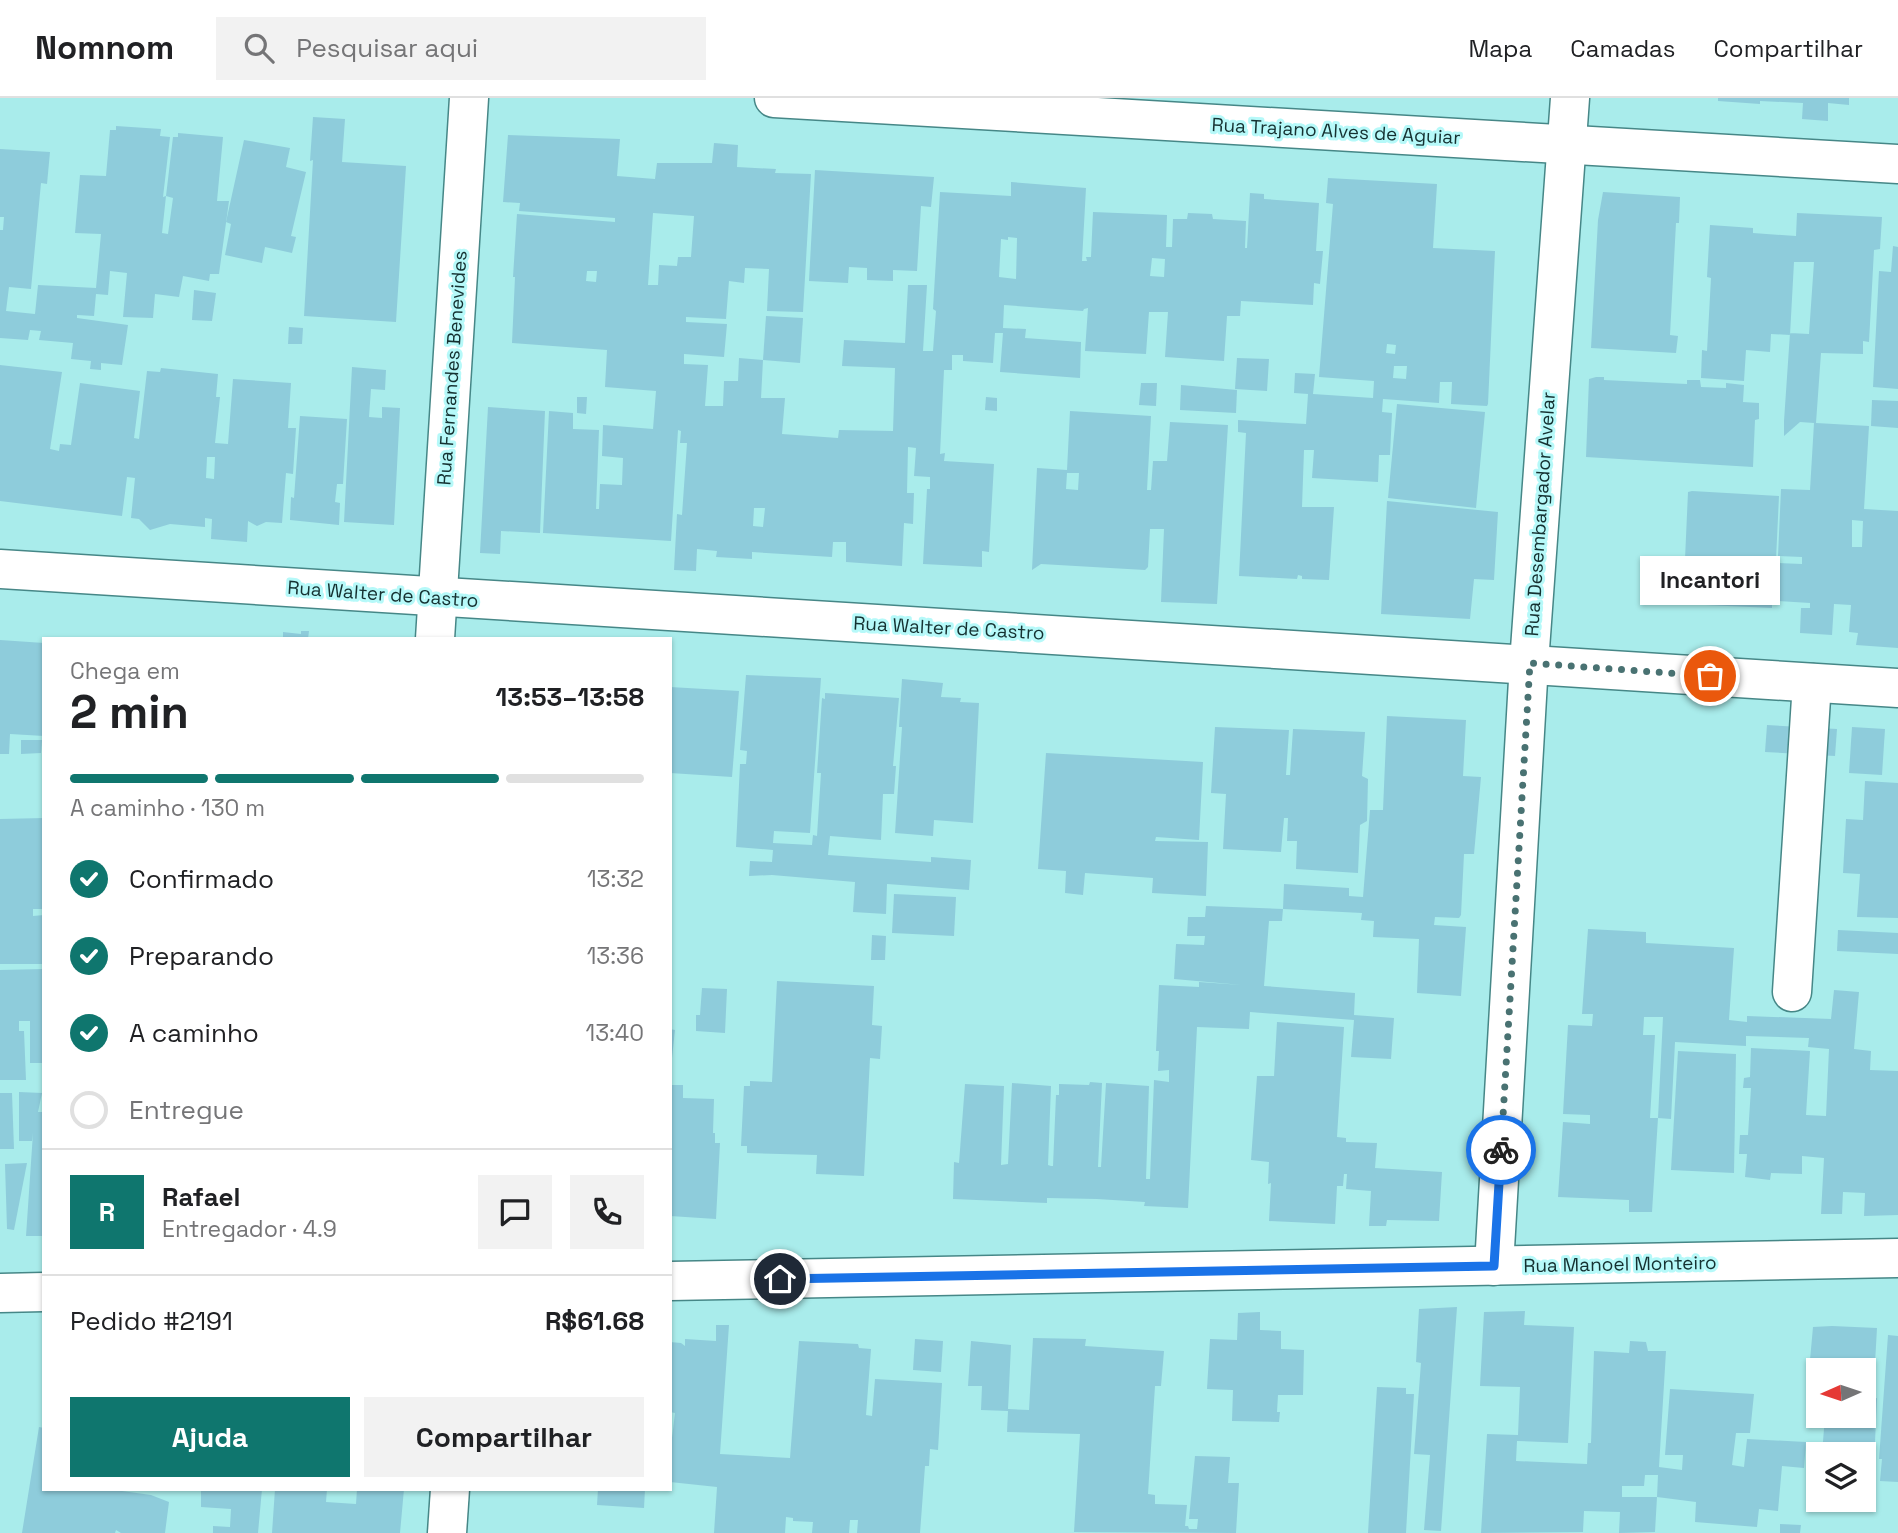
<!DOCTYPE html>
<html lang="pt">
<meta charset="utf-8">
<style>
body{margin:0;font-family:"Space Grotesk",sans-serif;background:#f2f2f2;color:#202124;height:100vh;display:flex;flex-direction:column;font-size:26px;white-space:nowrap}
*{box-sizing:border-box;margin:0}
p{font-size:23px;color:#757577}
.icon{flex:none;width:38px;height:38px;fill:none;stroke:currentColor;stroke-width:2;stroke-linecap:round;stroke-linejoin:round}
.map{position:relative;flex:1;overflow:hidden}
.panel{position:absolute;left:42px;top:539px;width:630px;height:854px;display:flex;flex-direction:column;background:#fff;border-radius:0px;box-shadow:0 2px 5px #0004}
.panel>*{flex:none}
.needle{width:46px;rotate:267deg}
.tools{position:absolute;left:1806px;top:1260px;display:grid;gap:14px}
.tools a{display:grid;place-items:center;width:70px;height:70px;border-radius:0px;background:#fff;box-shadow:0 2px 5px #0004;font-size:35px}
.pin{position:absolute;display:grid;place-items:center;width:60px;height:60px;color:#fff;margin:-30px;border:4px solid #fff;border-radius:50%;box-shadow:0 2px 7px #0007}
.courier{position:absolute;display:grid;place-items:center;width:70px;height:70px;margin:-35px;border:5px solid #1a73e8;border-radius:50%;background:#fff;color:#222;box-shadow:0 2px 9px #0007}
.bubble{position:absolute;height:49px;border-radius:0px;background:#fff;box-shadow:0 2px 5px #0004;font-size:23px;font-weight:700;line-height:49px;text-align:center}
.overview em{font-style:normal;font-weight:700}
.overview div{display:flex;flex-direction:column-reverse}
.overview{display:flex;align-items:center;justify-content:space-between;height:119px;padding:0 28px}
h1{font-size:46px;font-weight:700;line-height:52px}
.bar{display:grid;grid-template-columns:repeat(4,1fr);gap:10px 7px;align-content:center;height:84px;padding:0 28px}
.bar i{height:9px;border-radius:5px;background:#e0e0e0}
.bar .selected{background:#0f766e}
.bar p{grid-column:span 4}
.line{display:flex;align-items:center;gap:18px;padding:0 28px;border-top:2px solid #e0e0e0}
.line div{flex:1}
.round{display:grid;place-items:center;flex:none;width:74px;height:74px;border-radius:0px;background:#f2f2f2}
ol{padding:0 28px;list-style:none}
li{display:flex;align-items:center;gap:21px;height:77px}
li p{margin-inline-start:auto}
li .icon{padding:7px;border-radius:50%;background:#0f766e;color:#fff;stroke-width:4}
li:last-child{color:#757577}
li i{width:38px;height:38px;border:4px solid #e0e0e0;border-radius:50%}
.primary-button{display:flex;gap:14px;margin-top:auto;padding:14px 28px}
.primary-button a{flex:1;height:80px;border-radius:0px;background:#0f766e;color:#fff;font-size:28px;font-weight:700;line-height:80px;text-align:center}
.primary-button a+a{background:#f2f2f2;color:#202124}
header{display:flex;align-items:center;gap:42px;box-sizing:border-box;height:98px;padding:0 35px;background:#fff;border-bottom:2px solid #e0e0e0}
header strong{font-size:33px}
nav{display:flex;gap:38px;margin-inline-start:auto;font-size:24px}
.search{width:490px;height:63px;background:#f2f2f2;display:flex;align-items:center;gap:18px;box-sizing:border-box;padding:0 24px;border-radius:0px;color:#757577;font-size:26px}
.map>svg:first-child{display:block}
.building{fill:#8eccdb;fill-rule:evenodd}
.lines{fill:none;stroke-linecap:round;stroke-linejoin:round}
.minor-casing{stroke:#468787;stroke-width:41}
.minor{stroke:#fff;stroke-width:38}
.done{stroke:#497272;stroke-width:7;stroke-dasharray:0 12.6}
.route{stroke:#1a73e8;stroke-width:9}
.labels{text-anchor:middle;dominant-baseline:central;stroke-width:6;stroke-linejoin:round;paint-order:stroke}
.street-label{font-size:19px;fill:#153131;stroke:#b6f9f9}
</style>
<header>
<strong>Nomnom</strong>
<div class="search"><svg class="icon" aria-label="search" viewBox="0 0 24 24"><circle cx="10" cy="10" r="6"/><path d="M15 15l6 6"/></svg>Pesquisar aqui</div>
<nav><a>Mapa</a><a>Camadas</a><a>Compartilhar</a></nav>
</header>
<div class="map">
<svg width="1898" height="1435" viewBox="0 0 1898 1435">
<rect width="100%" height="100%" fill="#a9eceb"/>
<g class="building">
<path d="M1718 0H1849V7L1828 5V23L1802 21 1803 5 1760 3V6L1718 3Z"/>
<path d="M313 19 345 21 342 64 406 68 396 224 304 218 313 62 310 63Z"/>
<path d="M116 28 161 31 160 38 170 39 163 99 166 98 173 39H178V35L223 39 217 103H229L219 176H210L209 183 183 178 179 199 155 196 153 220 123 219 127 175 110 173 108 197 96 196 94 218 77 217V220L128 227 122 267 101 265V272L90 271 91 263 71 261 73 245 39 242 41 233 30 232 28 242 0 240V132H3L4 119H0V51L50 54 47 86 41 85 31 191 9 189 6 213 35 216 38 187 96 190 101 136 75 135 80 77 106 78 110 32H116ZM166 98 173 100 168 136 162 135Z"/>
<path d="M508 37 620 41 617 78 655 81 657 65H712L714 45 738 47 737 69 776 71 775 75 811 76 803 214 767 213 769 171 745 170 744 185 729 183 726 221 686 219V224L727 226 724 259 684 256V266L708 267 705 308H723L724 283H738L739 260 763 262 761 300H785L782 336 838 340 839 332 893 333 895 270 842 268 844 242 905 245 908 187H927L923 253H933L936 213 933 211 940 94 1011 98V84L1086 90 1082 163H1087L1086 159H1091L1093 114 1167 117 1166 149H1172L1173 121H1187L1188 115 1212 116 1213 121 1246 123 1245 150H1247L1250 95 1264 96V101L1319 105 1316 153H1323L1320 186 1314 185 1313 207 1241 203 1240 218H1227L1224 263 1165 259 1168 214H1149L1146 256 1085 253 1088 210 1084 211 1083 213 1004 207 1003 230 1026 231 1025 240 1081 244 1080 280 1000 274 1003 235H995L993 265 963 263V257H952V272H944L940 356 945 355 944 363 994 366 989 454 982 453V469L923 466 927 391H930V379L914 378 916 350 908 349 907 395H914L913 426 904 425 902 468 846 464V444H833L832 459 752 454V461L716 459 717 453 697 451 696 473 674 472 677 416 682 417 687 345H680L681 333 678 332 671 443 543 435 549 313 573 315V331L599 332 596 411H599L600 386 622 387 623 360 602 358 603 327 653 331 656 293 605 289 607 252 512 245 515 179H513L517 116 615 124V120L519 113 520 105 503 104ZM653 115 694 118 691 159H678L677 168 659 167 658 187H648ZM1008 139 1017 140 1016 181 999 179 1001 141 1008 142ZM1152 160 1165 161 1164 179 1150 178ZM587 173H597L596 184 586 183ZM754 410H765L763 429 753 428Z"/>
<path d="M244 42 290 50 286 69 306 74 291 138 296 139 292 155 265 149 262 165 225 157 231 126 226 124Z"/>
<path d="M815 72 934 79 931 109 921 108 917 173 893 172V183L867 182V170L849 169 848 185 809 183Z"/>
<path d="M1328 80 1437 86 1433 150 1495 153 1488 306 1487 308 1451 306 1452 284H1440L1439 305 1383 301 1382 314 1392 315 1390 357H1379L1378 384 1312 380 1314 352H1304L1302 409H1334L1329 482 1302 481V478L1298 477 1297 481 1239 478 1246 335 1238 334V322L1306 326 1308 296 1294 295 1295 275 1315 276 1313 296 1373 300 1374 283 1319 279 1333 106 1326 105ZM1387 246 1396 247 1395 256 1386 255ZM1394 268H1407L1406 281 1393 280Z"/>
<path d="M1603 94 1680 99 1679 125H1676L1670 237 1678 238 1676 255 1591 250 1598 122Z"/>
<path d="M1797 115 1882 119 1880 151 1874 152 1869 244 1863 243V256L1821 255 1816 325 1869 328 1864 411 1898 413V550L1856 547 1858 535 1849 534 1851 507 1834 506 1832 537 1800 535 1801 510H1810V505L1776 503 1777 465 1802 466V459L1778 458 1781 391 1810 392 1814 325 1800 324 1784 338V323L1790 235 1809 236 1814 164H1794L1790 237 1771 236 1770 254 1746 252 1744 283 1701 280 1702 252 1707 253 1711 180 1707 179 1710 127 1753 130V135L1796 138ZM1852 422 1863 423 1862 449H1852Z"/>
<path d="M1893 148 1898 149V291L1873 289 1879 173 1891 174Z"/>
<path d="M194 192 216 195 212 223 192 222Z"/>
<path d="M766 218 803 220 800 265 763 262Z"/>
<path d="M289 229 303 230 302 246H288Z"/>
<path d="M1237 260 1269 261 1267 293 1235 291Z"/>
<path d="M0 267 62 274 50 351 59 353 60 346 71 347 80 285 140 293 134 340 139 341 147 273 160 274 161 270 218 276 216 299H220L215 345 228 346 233 281 291 285 288 330H296L293 376 286 375 282 425 266 424 257 428 248 423 247 444 211 441 212 421 205 420V429L170 426 150 432 139 421 131 420 135 380 127 379 122 418 0 403ZM207 359H215L214 381 206 380Z"/>
<path d="M352 269 386 272 385 292 371 291 369 319 382 320V309L400 310 394 427 344 424Z"/>
<path d="M1596 279H1604V282L1687 286V282H1700L1701 289 1726 290V285L1744 287 1743 304 1759 305V321L1755 322 1753 369 1586 359 1589 281Z"/>
<path d="M1141 285H1157L1156 308 1139 307Z"/>
<path d="M1181 287 1237 292 1236 315 1180 312Z"/>
<path d="M577 299H587L586 316 577 315Z"/>
<path d="M986 299 997 300V313L985 312Z"/>
<path d="M1872 302 1898 303V330L1871 328Z"/>
<path d="M1397 306 1485 314 1476 410 1388 400Z"/>
<path d="M488 309 545 313 540 435 501 433 500 456 480 455Z"/>
<path d="M1070 313 1151 318 1147 392H1151L1153 363H1167L1170 324 1228 327 1217 506 1161 504 1164 431H1150L1148 469 1145 472 1041 466 1032 472 1037 370 1067 372ZM1067 375H1079L1078 392 1066 391Z"/>
<path d="M300 318 347 321 343 386H337L335 404 340 405 339 427 290 422 291 399 294 400Z"/>
<path d="M1692 393 1779 398 1774 504H1772V510L1683 506 1688 394Z"/>
<path d="M1387 403 1498 414 1494 482 1474 481 1470 521 1381 516Z"/>
<path d="M301 533H309L308 541H283V534L301 536Z"/>
<path d="M0 542 44 545V638L10 636 9 656H0Z"/>
<path d="M746 577 821 580 810 735 774 733 773 745 812 747 813 737 817 738 821 675H817L822 600 825 601V595L899 600 893 668H896L894 696H883L881 742 830 738 828 757 931 764V759L971 762 969 792 887 786 886 816 853 814 855 784 772 777 749 778 750 763 772 764 773 752 736 749 740 666H746L747 653 740 652Z"/>
<path d="M902 581 943 585 941 599 961 600 960 604 979 605 973 725 934 722 933 738 895 735 902 629H899Z"/>
<path d="M670 589 739 593 732 679 670 675Z"/>
<path d="M1387 618 1466 622 1463 678 1481 679 1474 756H1464L1461 817 1459 820 1435 819 1434 827 1466 829 1461 898 1417 895 1419 841 1373 839 1374 823 1361 822 1362 815 1283 811 1284 786 1349 790V798L1363 799 1370 712H1383Z"/>
<path d="M1767 627 1837 631 1835 658 1765 654Z"/>
<path d="M1215 629 1289 632 1286 677H1290L1293 631 1365 634 1362 678 1368 681 1367 723 1360 727 1358 775 1296 771 1297 743H1287L1288 720H1284L1281 754 1223 751 1226 696 1211 695Z"/>
<path d="M1852 629 1885 631 1882 677 1849 675Z"/>
<path d="M21 642H42L41 655 21 656Z"/>
<path d="M1046 655 1203 664 1199 742 1156 739 1155 743 1208 744 1206 798 1152 795 1153 780 1085 775 1083 797 1065 795 1066 773 1038 771Z"/>
<path d="M1865 683 1898 685V820L1857 819 1860 776 1843 775 1846 721 1863 722Z"/>
<path d="M44 720V811H33V818L44 817V866H0V721Z"/>
<path d="M894 796 956 799 954 838 892 835Z"/>
<path d="M1206 808 1283 811 1282 823H1269L1264 888 1355 895 1354 917 1394 920 1391 961 1351 959 1354 922 1250 914 1249 931 1197 929 1188 1110 1144 1108 1145 1104 1097 1101 1047 1100V1105L953 1101 954 1064 959 1065 965 986 1004 988 1001 1067 1008 1066 1012 985 1051 988 1048 1067 1051 1068H1053L1056 997H1059V986L1089 987 1090 984 1102 985 1098 1069H1101L1106 985 1149 988 1146 1081H1150L1154 982 1169 984V972L1158 973 1159 953H1156L1159 887 1199 889V884L1242 887 1174 881 1176 846 1204 847 1205 838H1187L1188 819H1205Z"/>
<path d="M1588 831 1646 834V845L1734 850 1729 922 1747 924V918L1831 921 1834 892 1859 894 1854 951 1871 953 1870 972 1898 973V1117L1864 1118 1865 1095 1843 1094 1842 1116H1821L1824 1060 1802 1058V1076L1771 1075 1770 1082 1745 1079 1747 1056H1739L1740 1037H1748L1751 990H1743L1744 980 1750 979 1751 950 1810 953 1806 1017 1826 1018 1829 951 1808 949 1809 940 1746 938V948L1675 944 1671 1021 1658 1020 1663 919H1644L1643 937H1655L1650 1020H1658L1652 1114H1629V1102L1558 1099 1563 1024 1590 1026V1017L1563 1016 1568 927 1592 928 1593 916H1582Z"/>
<path d="M1838 832 1898 835V856L1837 853Z"/>
<path d="M872 837 886 838 885 862H871Z"/>
<path d="M44 871V965H30V923H19V933H24L26 982H0V872Z"/>
<path d="M777 883 874 888 872 927 882 928 880 961 870 960 864 1078 816 1076 817 1057 747 1055V1048H741L744 988H750V983L772 984Z"/>
<path d="M702 890 727 891 725 935 696 933V917H700Z"/>
<path d="M1277 924 1344 929 1337 1039 1346 1040V1044L1377 1045 1375 1070 1442 1074 1439 1123 1387 1122 1386 1128H1369L1371 1093 1346 1091 1347 1076H1344L1343 1088H1337L1335 1126 1269 1123 1271 1085 1268 1086 1269 1064 1251 1062 1257 978H1274Z"/>
<path d="M670 931 675 932 672 960H670Z"/>
<path d="M1678 953 1736 956 1734 1075 1671 1072Z"/>
<path d="M670 987H683V1000L714 1001 713 1035H715V1045H720L716 1121 670 1118Z"/>
<path d="M19 994 42 995 38 1014H44V1138H26L33 1035 32 1043H19Z"/>
<path d="M0 995H12L14 1051H0Z"/>
<path d="M27 1065 14 1132 7 1131 5 1066Z"/>
<path d="M1457 1209 1441 1433 1424 1432 1430 1357 1414 1356 1421 1265 1416 1264 1419 1211Z"/>
<path d="M1525 1213 1524 1227 1574 1229 1568 1345 1517 1343 1516 1363 1587 1366 1588 1345H1591L1594 1253 1629 1255 1630 1243 1646 1244 1648 1253H1666L1659 1369 1682 1372 1683 1357H1665L1670 1291 1754 1296 1750 1335H1736L1732 1367 1744 1369 1747 1341 1806 1344 1804 1370 1782 1368 1778 1413 1759 1411 1757 1429 1695 1424 1696 1404 1657 1399 1658 1377H1645L1644 1388H1622V1399H1657L1655 1434 1619 1435 1620 1414 1584 1413 1583 1434 1481 1435 1487 1336 1518 1337 1520 1289 1480 1288 1484 1214Z"/>
<path d="M1260 1214V1232L1281 1233V1251L1304 1252 1303 1297H1278L1277 1314H1280L1279 1324 1232 1323 1233 1292 1207 1291 1210 1241 1237 1242 1238 1215Z"/>
<path d="M716 1227H729L720 1356 790 1360 799 1243 858 1246 859 1250 871 1251 866 1317 872 1318 875 1281 942 1285 938 1352 930 1351 929 1368H925L920 1435H857L858 1422H850L849 1435H812L813 1424 793 1423V1420L786 1419 785 1435H714L717 1389 670 1384V1356L675 1315 670 1314V1244L681 1245 685 1248V1241L716 1243Z"/>
<path d="M1832 1228 1877 1230 1873 1301 1877 1300 1874 1366 1864 1365V1356H1822L1825 1318H1864V1272L1809 1273 1813 1229Z"/>
<path d="M1888 1237 1898 1238V1384L1880 1383 1882 1361H1879Z"/>
<path d="M1033 1240 1086 1241 1085 1248 1164 1253 1161 1288H1155L1148 1396 1155 1397V1406L1187 1407 1185 1428H1188L1189 1431H1197L1198 1421H1189L1195 1358 1230 1359 1228 1385H1239L1236 1435 1074 1434 1080 1336 1007 1334 1008 1313 981 1312 982 1288H968L971 1243 1011 1247 1008 1311 1029 1312Z"/>
<path d="M915 1241 943 1243 941 1274 913 1272Z"/>
<path d="M1377 1289 1406 1290V1296H1414L1406 1435H1368Z"/>
<path d="M39 1329 44 1330V1391H122V1393L151 1397 169 1404 165 1435H121L116 1432 115 1435H22Z"/>
<path d="M201 1391H262L258 1435H213V1428L230 1429 231 1411 201 1409Z"/>
<path d="M275 1391H327L326 1404 356 1406 357 1391H404L400 1435H272Z"/>
<path d="M598 1391H645L644 1410 597 1407Z"/>
<path d="M1780 1426 1801 1427 1800 1435H1780Z"/>
</g>
<g class="lines">
<defs>
<g id="minor">
<path d="M774 0 1898 66"/>
<path d="M0 471 1898 590"/>
<path d="M435 541 469 0"/>
<path d="M1792 894 1812 585"/>
<path d="M1494 1168 1529 565 1570 0"/>
<path d="M670 1183 1898 1160"/>
<path d="M0 1195 44 1194"/>
<path d="M447 1435 450 1391"/>
</g>
</defs>
<use href="#minor" class="minor-casing"/>
<use href="#minor" class="minor"/>
</g>
<g class="lines">
<path class="done" d="M1501 1052 1530 565 1710 578"/>
<path class="route" d="M780 1181 1494 1168 1501 1052"/>
</g>
<g class="labels">
<g class="street-label">
<text transform="translate(1336 33) rotate(3)">Rua Trajano Alves de Aguiar</text>
<text transform="translate(452 270) rotate(-86)">Rua Fernandes Benevides</text>
<text transform="translate(1540 416) rotate(-86)">Rua Desembargador Avelar</text>
<text transform="translate(383 496) rotate(4)">Rua Walter de Castro</text>
<text transform="translate(949 530) rotate(3)">Rua Walter de Castro</text>
<text transform="translate(1620 1166) rotate(-1)">Rua Manoel Monteiro</text>
</g>
</g>
</svg>
<div class="tools">
<a><svg class="needle" viewBox="-14 -14 28 28"><path d="M0-13l5 13h-10z" fill="#e53935"/><path d="M0 13l5-13h-10z" fill="#757577"/></svg></a>
<a><svg class="icon" aria-label="layers" viewBox="0 0 24 24"><path d="M12 4l9 5-9 5-9-5zM3 14l9 5 9-5"/></svg></a>
</div>
<div class="pin" style="left:1710px;top:578px;background:#ea580c"><svg class="icon" aria-label="bag" viewBox="0 0 24 24"><path d="M5 8h14l-1 12H6zM9 8a3 3 0 0 1 6 0"/></svg></div>
<div class="pin" style="left:780px;top:1181px;background:#1f2937"><svg class="icon" aria-label="home" viewBox="0 0 24 24"><path d="M3 11l9-7 9 7M6 9v11h12V9"/></svg></div>
<div class="courier" style="left:1501px;top:1052px"><svg class="icon" aria-label="bike" viewBox="0 0 24 24"><circle cx="6" cy="16" r="4"/><circle cx="18" cy="16" r="4"/><path d="M6 16l4-8h5l3 8M10 8l3 8H6M13 5h3"/></svg></div>
<div class="bubble" style="left:1640px;top:458px;width:140px">Incantori</div>
<section class="panel">
<div class="overview"><div><h1>2 min</h1><p>Chega em</p></div><em>13:53–13:58</em></div>
<div class="bar"><i class="selected"></i><i class="selected"></i><i class="selected"></i><i></i><p>A caminho · 130 m</p></div>
<ol>
<li><svg class="icon" aria-label="check" viewBox="0 0 24 24"><path d="M5 12l5 5 9-10"/></svg>Confirmado<p>13:32</p></li>
<li><svg class="icon" aria-label="check" viewBox="0 0 24 24"><path d="M5 12l5 5 9-10"/></svg>Preparando<p>13:36</p></li>
<li><svg class="icon" aria-label="check" viewBox="0 0 24 24"><path d="M5 12l5 5 9-10"/></svg>A caminho<p>13:40</p></li>
<li><i></i>Entregue</li>
</ol>
<div class="line" style="height:126px"><b class="round" style="background:#0f766e;color:#fff">R</b><div><b>Rafael</b><p>Entregador · 4.9</p></div><a class="round"><svg class="icon" aria-label="chat" viewBox="0 0 24 24"><path d="M4 5h16v11H9l-5 4z"/></svg></a><a class="round"><svg class="icon" aria-label="phone" viewBox="0 0 24 24"><path d="M5 4h4l2 5-3 2q2 4 5 5l2-3 5 2v4C11 20 4 13 5 4z"/></svg></a></div>
<div class="line" style="height:91px"><div>Pedido #2191</div><b>R$61.68</b></div>
<div class="primary-button"><a>Ajuda</a><a>Compartilhar</a></div>
</section>
</div>
